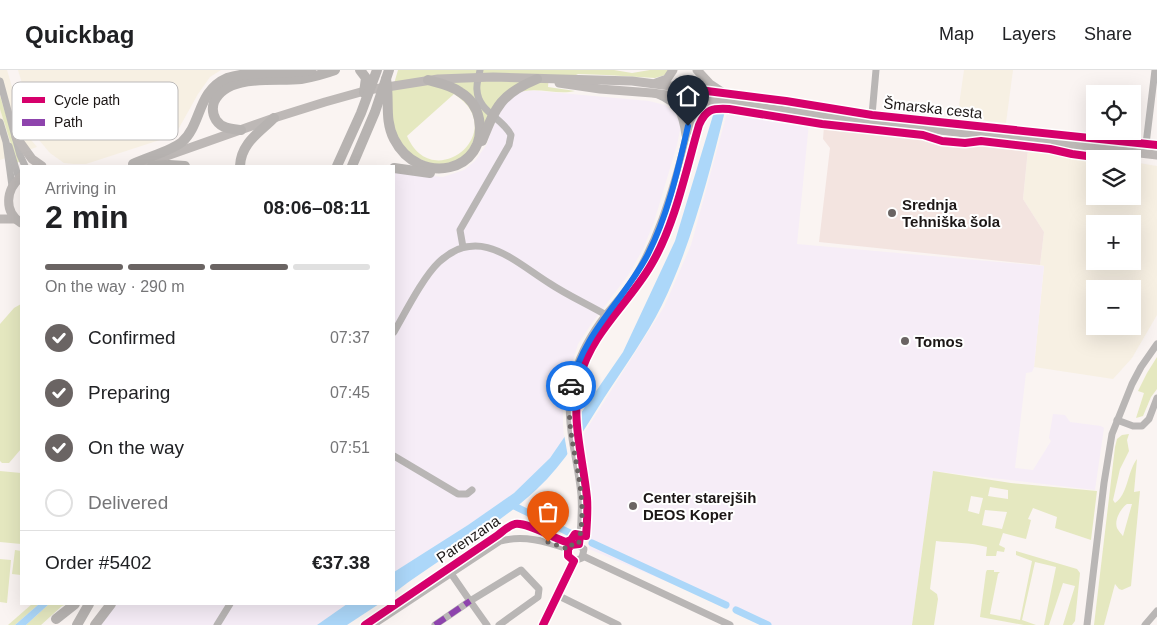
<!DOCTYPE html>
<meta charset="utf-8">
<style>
body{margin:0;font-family:Arial,sans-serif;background:#f2f2f2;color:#202124;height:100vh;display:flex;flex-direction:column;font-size:19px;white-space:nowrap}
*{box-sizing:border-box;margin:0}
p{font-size:16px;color:#757577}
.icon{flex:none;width:28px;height:28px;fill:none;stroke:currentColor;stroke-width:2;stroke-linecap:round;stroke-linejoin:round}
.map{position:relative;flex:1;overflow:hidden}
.details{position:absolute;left:20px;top:95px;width:375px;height:440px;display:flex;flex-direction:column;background:#fff;border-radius:0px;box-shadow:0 5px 20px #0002}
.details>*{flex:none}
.buttons{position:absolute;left:1086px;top:15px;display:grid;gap:10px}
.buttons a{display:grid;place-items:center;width:55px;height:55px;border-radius:0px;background:#fff;box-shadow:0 5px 20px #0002;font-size:25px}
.pin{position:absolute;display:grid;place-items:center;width:42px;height:42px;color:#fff;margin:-51px -21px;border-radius:50% 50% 50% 0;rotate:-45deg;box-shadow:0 0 5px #0007}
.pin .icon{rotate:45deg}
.courier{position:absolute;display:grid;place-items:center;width:50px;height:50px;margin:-25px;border:4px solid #1a73e8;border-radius:50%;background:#fff;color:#222;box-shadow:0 1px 6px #0007}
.head em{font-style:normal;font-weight:700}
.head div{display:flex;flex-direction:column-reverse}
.head{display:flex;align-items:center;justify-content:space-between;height:85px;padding:0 25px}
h1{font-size:32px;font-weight:700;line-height:38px}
.bar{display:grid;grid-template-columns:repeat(4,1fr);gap:8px 5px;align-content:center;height:60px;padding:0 25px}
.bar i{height:6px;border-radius:4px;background:#e0e0e0}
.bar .on{background:#6a6463}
.bar p{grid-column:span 4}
.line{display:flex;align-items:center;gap:12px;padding:0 25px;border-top:1px solid #e0e0e0}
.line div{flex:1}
ol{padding:0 25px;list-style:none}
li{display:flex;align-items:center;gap:15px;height:55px}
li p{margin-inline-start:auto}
li .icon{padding:5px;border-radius:50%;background:#6a6463;color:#fff;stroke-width:4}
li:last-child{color:#757577}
li i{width:28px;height:28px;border:2px solid #e0e0e0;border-radius:50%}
header{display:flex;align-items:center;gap:30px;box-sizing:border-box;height:70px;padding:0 25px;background:#fff;border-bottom:1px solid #e0e0e0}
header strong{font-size:24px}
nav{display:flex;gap:28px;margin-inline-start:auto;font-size:18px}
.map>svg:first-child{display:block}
.commercial{fill:#f7f0e3;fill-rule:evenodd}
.industrial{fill:#f6edf7}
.built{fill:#f3e4e0}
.green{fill:#e5e8c0;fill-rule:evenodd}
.water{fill:#acd7f9}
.pier{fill:#faf4f2}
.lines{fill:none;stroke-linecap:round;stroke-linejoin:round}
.canal{stroke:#acd7f9;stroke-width:7}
.minor{stroke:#b9b6b5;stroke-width:7}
.major{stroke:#bdb8b6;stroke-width:9}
.highway{stroke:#b7b3b1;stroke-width:10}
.quiet{stroke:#8e44ad;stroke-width:6;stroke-dasharray:12 6;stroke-linecap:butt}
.cycleway-casing{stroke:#fff;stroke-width:11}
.cycleway{stroke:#d6006c;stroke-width:8}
.done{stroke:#6a6463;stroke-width:5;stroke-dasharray:0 9}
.route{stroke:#1a73e8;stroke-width:6}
.poi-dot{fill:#6a6463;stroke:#fff;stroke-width:2}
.labels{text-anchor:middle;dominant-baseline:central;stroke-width:4;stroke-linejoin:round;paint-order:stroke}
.street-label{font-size:15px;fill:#1c1716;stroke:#fff}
.poi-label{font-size:15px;font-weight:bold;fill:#1c1716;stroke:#fff;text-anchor:start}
.key{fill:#fff;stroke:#bbb9b9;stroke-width:1}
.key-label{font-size:14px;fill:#1c1716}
</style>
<header>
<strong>Quickbag</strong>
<nav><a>Map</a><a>Layers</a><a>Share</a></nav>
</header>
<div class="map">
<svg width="1157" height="555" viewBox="0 0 1157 555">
<rect width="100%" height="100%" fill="#faf4f2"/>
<g class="commercial">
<path d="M0 0H7L26 64 37 77 0 90Z"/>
<path d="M18 0H221L210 7 198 24 179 58 169 67 86 94H74L64 93 50 83 39 70Z"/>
<path d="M964 0H1013L1006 53 987 51 964 43 961 39 959 35Z"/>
<path d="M1028 79 1095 90V126H1132L1133 92 1157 96V245L1132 288 1113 309 1034 297 1044 196 1040 195 1044 162 1023 129ZM1095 154H1132V191H1095ZM1095 219H1132V256H1095Z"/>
</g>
<g class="industrial">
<path d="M527 20 649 31 665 35 676 44 681 55 677 75 654 152 643 179 629 204 592 253 578 274 566 312 563 330V355L564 368 550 388 514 423 468 455 394 502V102L443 107 464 100 475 91 487 74 492 59 506 32 519 22Z"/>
<path d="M727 43 809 53 797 174 1044 196 1034 297 1032 302 1026 303 1015 398 1033 400 1051 371 1049 368 1053 344 1065 345 1070 352 1101 356 1104 358 1095 420 933 401 912 555H770L589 479 592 441 581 368 664 237 691 175Z"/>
<path d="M115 534H347L317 555H101Z"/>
</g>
<path class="built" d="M824 56 925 67 945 72 1028 79 1023 129 1044 162 1040 195 819 172 830 78 823 69Z"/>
<g class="green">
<path d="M398 0H614L632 3 650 0H669L665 5 655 8 606 5 578 4 574 6 549 5 548 17 575 21C555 26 532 14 514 25L475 67 468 83 453 93 435 96 409 84 397 66 391 45V24ZM454 24C512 61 433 126 407 66Z"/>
<path d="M0 26 20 91 17 93 0 39Z"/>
<path d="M21 234V379L9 393H2L0 391V254L14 238Z"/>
<path d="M1157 287V319L1151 327 1143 346 1136 348 1144 323 1138 321 1147 303Z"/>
<path d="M1129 364 1127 370 1129 381 1120 399 1113 430 1115 433C1128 425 1127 402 1137 389L1134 422 1140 421 1131 516 1122 520 1119 519 1115 514 1104 555H1094L1115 377 1117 369 1122 365ZM1127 434H1132L1123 466C1122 465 1118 460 1117 458 1114 450 1121 438 1127 434Z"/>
<path d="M0 401 21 403V474L0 472Z"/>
<path d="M933 401 1011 413 1097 421 1091 470 1055 458 1057 447 1033 438 1028 449 1031 450 1026 469 1003 463 999 475 1005 478 1004 482 997 481 996 486H986L987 477C970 472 953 473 936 471L930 519 937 524 938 529 934 555H912ZM990 417 1008 420V429L988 426ZM971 426 983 428 979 444 968 441ZM985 440 1007 442 1002 459 982 455Z"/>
<path d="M15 480 21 481V505L12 504Z"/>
<path d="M1016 481 1077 499 1080 503 1075 551 1072 555H1063L1075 516 1063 513 1049 555H1044L1056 497 1035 492 1022 550 1036 555H1024L980 547 986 502 987 500H994V502H1000L998 504 990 544 1020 550 1032 491 1016 485Z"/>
<path d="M0 489 11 490 7 533 0 532Z"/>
<path d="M32 534H39L15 555H8Z"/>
<path d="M49 534H68L62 536 41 555H26Z"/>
</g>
<g class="water">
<path d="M720 41H725C709 105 691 176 662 235 646 267 624 297 604 328 584 360 565 393 537 419 494 459 441 487 394 523V502L468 455 514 423 550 388 623 282 675 171 714 42Z"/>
<path d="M39 534H49L26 555H15Z"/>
<path d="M347 534H379L347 555H317Z"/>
</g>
<path class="pier" d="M579 342 581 368 568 387 564 364Z"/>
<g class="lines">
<g class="canal">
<path d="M510 434 570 463"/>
<path d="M592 473 726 535"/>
<path d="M736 540 768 555"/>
</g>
<g class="minor">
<path d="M0 11 20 85 25 96"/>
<path d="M658 25C679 34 682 44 685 65"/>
<path d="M872 45 876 0"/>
<path d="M0 52 6 72 12 116"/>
<path d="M690 61 701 40 719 32"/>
<path d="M1146 74 1155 0"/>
<path d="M9 76 19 109"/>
<path d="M463 177 460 160 509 75 511 65C503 48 478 42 477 20 476 14 479 7 480 0"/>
<path d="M394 262C405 243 423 207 439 192 479 155 514 191 549 213 567 225 587 234 606 245"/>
<path d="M1117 350 1133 356H1142L1149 349 1157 328"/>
<path d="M394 386 458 424H467L472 420"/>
<path d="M579 474C581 458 582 442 581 425 577 381 561 348 575 302 581 280 593 261 607 243 616 232 625 222 633 210 657 171 670 128 682 84 686 65 692 47 694 28"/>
<path d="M568 479 571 475 576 474 584 479 582 488 574 491"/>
<path d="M568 479V486L574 491"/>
<path d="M583 486 730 555"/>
<path d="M561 527 618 555"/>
<path d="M217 555 230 534"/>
<path d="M373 555 500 471C524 465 545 471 568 479"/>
<path d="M435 555 470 531 450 502"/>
<path d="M487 555 470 531 521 500 539 519 538 527 499 555"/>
<path d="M543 555 574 491"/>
<path d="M1087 555 1104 413 1112 364 1132 314 1141 297 1157 274"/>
<path d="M1145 555 1157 541"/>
</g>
<g class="major">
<path d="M697 0 710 14 722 22"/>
<path d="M559 13 600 19 652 23 720 32 852 50 1157 85"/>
<path d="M656 13 667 9 673 0"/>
<path d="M16 67 32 89 42 96"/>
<path d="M143 96 161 88 274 48 325 32 368 20 438 9 493 7 632 11 786 31 872 45 1157 75"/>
<path d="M21 107C5 120 4 142 21 153"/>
<path d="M0 149H15"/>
</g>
<g class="highway">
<path d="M360 0 366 8 364 23"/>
<path d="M386 9C390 30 384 49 394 69 419 118 489 102 479 49 477 38 470 28 460 22 451 15 439 13 428 10"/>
<path d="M241 60C232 59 222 59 216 50 213 45 212 38 214 32 227 3 276 12 301 9 312 7 324 4 335 0"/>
<path d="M482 71C496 36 501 24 537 9"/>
<path d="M133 94C147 87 171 81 182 72 202 54 197 21 227 8 253 0 284 5 311 0"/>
<path d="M152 96 169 95 185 96"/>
<path d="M240 96C241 73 259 63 274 48"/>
<path d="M337 96 361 43 377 0"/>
<path d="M352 96 375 42 389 0"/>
<path d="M394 98 430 103"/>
<path d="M56 549 75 534"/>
<path d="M77 555 89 534"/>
<path d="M95 555 111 534"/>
</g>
<path class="quiet" d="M435 555 470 531"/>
<defs>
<g id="cycleway">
<path d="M707 21 786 31 872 45 1157 75"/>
<path d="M365 555 498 465C503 461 508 456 515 454 527 452 553 468 566 472L571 470 575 464 586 466C587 453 588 440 587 428 583 387 570 348 580 307 591 263 629 233 651 195 675 155 686 100 699 55 706 39 712 38 729 39L822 54 923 65 942 71 965 73 981 71 1050 79 1072 84 1109 89"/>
<path d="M543 555 574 491 568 486V479L571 475 579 474 580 465"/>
</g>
</defs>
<use href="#cycleway" class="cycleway-casing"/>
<use href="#cycleway" class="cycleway"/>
</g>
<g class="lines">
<path class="done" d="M548 472 568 479 571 475 579 474V471C582 456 583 440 581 424 577 384 565 358 571 316"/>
<path class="route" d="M571 316C584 261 623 232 648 184 668 145 678 99 688 56"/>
</g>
<g class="poi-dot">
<circle cx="892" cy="143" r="5"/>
<circle cx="905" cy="271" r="5"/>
<circle cx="633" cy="436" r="5"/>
</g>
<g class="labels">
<g class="street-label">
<text transform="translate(933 38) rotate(6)">Šmarska cesta</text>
<text transform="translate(468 469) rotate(-34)">Parenzana</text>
</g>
<g class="poi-label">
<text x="902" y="134">Srednja<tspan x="902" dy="17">Tehniška šola</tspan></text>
<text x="915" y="271">Tomos</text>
<text x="643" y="427">Center starejših<tspan x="643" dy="17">DEOS Koper</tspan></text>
</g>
</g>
<rect x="12" y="12" width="166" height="58" rx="8" class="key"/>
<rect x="22" y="27" width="23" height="6" fill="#d6006c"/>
<rect x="22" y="49" width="23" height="7" fill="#8e44ad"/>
<g class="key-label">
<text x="54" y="35">Cycle path</text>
<text x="54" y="57">Path</text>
</g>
</svg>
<div class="buttons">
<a><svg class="icon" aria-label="locate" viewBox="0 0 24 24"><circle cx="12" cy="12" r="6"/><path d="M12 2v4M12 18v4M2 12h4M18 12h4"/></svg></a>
<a><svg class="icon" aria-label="layers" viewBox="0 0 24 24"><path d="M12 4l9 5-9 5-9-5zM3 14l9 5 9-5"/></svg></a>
<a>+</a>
<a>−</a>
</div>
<div class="pin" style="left:548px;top:472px;background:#ea580c"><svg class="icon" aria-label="bag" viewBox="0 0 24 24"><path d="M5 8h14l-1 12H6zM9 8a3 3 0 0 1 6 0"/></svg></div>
<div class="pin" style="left:688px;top:56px;background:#1f2937"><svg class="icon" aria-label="home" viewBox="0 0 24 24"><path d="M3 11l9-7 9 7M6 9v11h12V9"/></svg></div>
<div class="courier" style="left:571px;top:316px"><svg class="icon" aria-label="car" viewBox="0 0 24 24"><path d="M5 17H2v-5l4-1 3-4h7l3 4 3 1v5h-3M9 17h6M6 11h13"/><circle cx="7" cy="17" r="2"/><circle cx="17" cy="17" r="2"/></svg></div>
<section class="details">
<div class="head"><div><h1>2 min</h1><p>Arriving in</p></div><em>08:06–08:11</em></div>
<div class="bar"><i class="on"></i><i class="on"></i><i class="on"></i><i></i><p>On the way · 290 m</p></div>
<ol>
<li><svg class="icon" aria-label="check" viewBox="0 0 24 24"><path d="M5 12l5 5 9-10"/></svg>Confirmed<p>07:37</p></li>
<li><svg class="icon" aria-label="check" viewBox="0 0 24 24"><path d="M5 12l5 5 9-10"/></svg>Preparing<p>07:45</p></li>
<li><svg class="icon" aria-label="check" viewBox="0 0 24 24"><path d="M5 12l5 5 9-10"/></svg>On the way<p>07:51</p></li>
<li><i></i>Delivered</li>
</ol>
<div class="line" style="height:65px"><div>Order #5402</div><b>€37.38</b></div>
</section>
</div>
